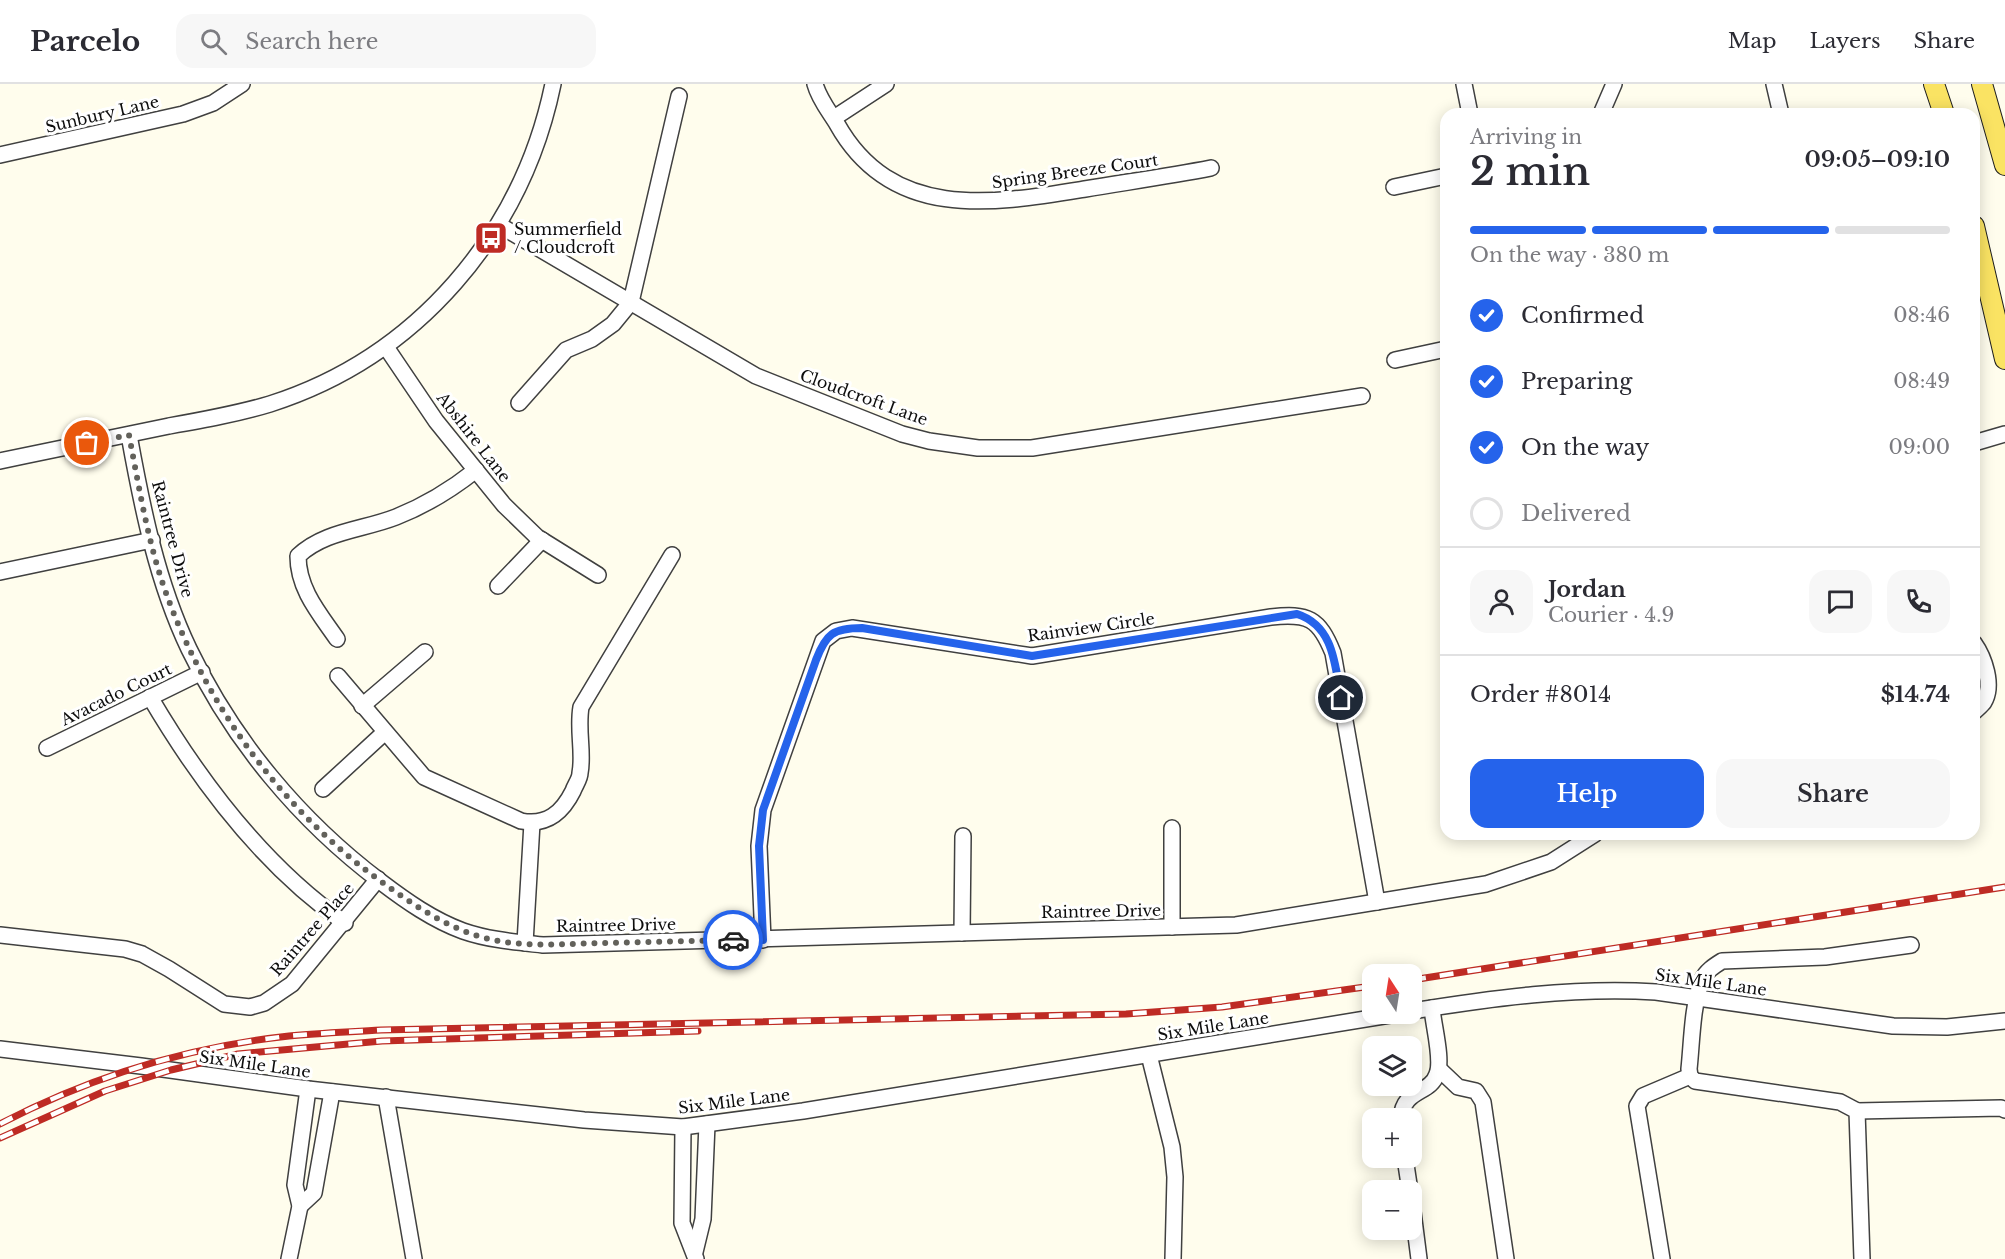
<!DOCTYPE html>
<meta charset="utf-8">
<style>
body{margin:0;font-family:"Libre Baskerville",serif;background:#f7f7f7;color:#2b2b33;height:100vh;display:flex;flex-direction:column;font-size:22px;white-space:nowrap}
*{box-sizing:border-box;margin:0}
p{font-size:20px;color:#7c7c81}
.icon{flex:none;width:33px;height:33px;fill:none;stroke:currentColor;stroke-width:2;stroke-linecap:round;stroke-linejoin:round}
.map{position:relative;flex:1;overflow:hidden}
.drawer{position:absolute;left:1440px;top:24px;width:540px;height:732px;display:flex;flex-direction:column;background:#fff;border-radius:18px;box-shadow:0 3px 15px #0003}
.drawer>*{flex:none}
.needle{width:39px;rotate:348deg}
.fabs{position:absolute;left:1362px;top:880px;display:grid;gap:12px}
.fabs a{display:grid;place-items:center;width:60px;height:60px;border-radius:12px;background:#fff;box-shadow:0 3px 15px #0003;font-size:30px}
.pin{position:absolute;display:grid;place-items:center;width:51px;height:51px;color:#fff;margin:-26px;border:3px solid #fff;border-radius:50%;box-shadow:0 2px 6px #0007}
.courier{position:absolute;display:grid;place-items:center;width:60px;height:60px;margin:-30px;border:4px solid #2563eb;border-radius:50%;background:#fff;color:#222;box-shadow:0 2px 8px #0007}
.overview em{font-style:normal;font-weight:600}
.overview div{display:flex;flex-direction:column-reverse}
.overview{display:flex;align-items:center;justify-content:space-between;height:102px;padding:0 30px}
h1{font-size:39px;font-weight:600;line-height:45px}
.bar{display:grid;grid-template-columns:repeat(4,1fr);gap:9px 6px;align-content:center;height:72px;padding:0 30px}
.bar i{height:8px;border-radius:4px;background:#e1e1e2}
.bar .current{background:#2563eb}
.bar p{grid-column:span 4}
.line{display:flex;align-items:center;gap:15px;padding:0 30px;border-top:2px solid #e1e1e2}
.line div{flex:1}
.round{display:grid;place-items:center;flex:none;width:63px;height:63px;border-radius:18px;background:#f7f7f7}
ol{padding:0 30px;list-style:none}
li{display:flex;align-items:center;gap:18px;height:66px}
li p{margin-inline-start:auto}
li .icon{padding:6px;border-radius:50%;background:#2563eb;color:#fff;stroke-width:4}
li:last-child{color:#7c7c81}
li i{width:33px;height:33px;border:3px solid #e1e1e2;border-radius:50%}
.primary-button{display:flex;gap:12px;margin-top:auto;padding:12px 30px}
.primary-button a{flex:1;height:69px;border-radius:18px;background:#2563eb;color:#fff;font-size:24px;font-weight:600;line-height:69px;text-align:center}
.primary-button a+a{background:#f7f7f7;color:#2b2b33}
header{display:flex;align-items:center;gap:36px;box-sizing:border-box;height:84px;padding:0 30px;background:#fff;border-bottom:2px solid #e1e1e2}
header strong{font-size:28px}
nav{display:flex;gap:33px;margin-inline-start:auto;font-size:21px}
.search{width:420px;height:54px;background:#f7f7f7;display:flex;align-items:center;gap:15px;box-sizing:border-box;padding:0 21px;border-radius:18px;color:#7c7c81;font-size:22px}
.map>svg:first-child{display:block}
.lines{fill:none;stroke-linecap:round;stroke-linejoin:round}
.minor-casing{stroke:#404040;stroke-width:18}
.major-casing{stroke:#1e1e1e;stroke-width:22}
.minor{stroke:#fff;stroke-width:15}
.major{stroke:#fae363;stroke-width:20}
.rail-casing{stroke:#be2b24;stroke-width:7}
.rail{stroke:#fff;stroke-width:4.5;stroke-dasharray:14;stroke-linecap:butt}
.done{stroke:#62615b;stroke-width:6;stroke-dasharray:0 10.8}
.route{stroke:#2563eb;stroke-width:8}
.labels{text-anchor:middle;dominant-baseline:central;stroke-width:6;stroke-linejoin:round;paint-order:stroke}
.street-label{font-size:16px;fill:#0d0d0d;stroke:#fff}
.poi-label{font-size:16px;fill:#0d0d0d;stroke:#fff;text-anchor:start}
</style>
<header>
<strong>Parcelo</strong>
<div class="search"><svg class="icon" aria-label="search" viewBox="0 0 24 24"><circle cx="10" cy="10" r="6"/><path d="M15 15l6 6"/></svg>Search here</div>
<nav><a>Map</a><a>Layers</a><a>Share</a></nav>
</header>
<div class="map">
<svg width="2005" height="1175" viewBox="0 0 2005 1175">
<rect width="100%" height="100%" fill="#fffded"/>
<g class="lines">
<defs>
<g id="minor">
<path d="M815 0C819 15 829 27 837 40 892 138 993 120 1085 105 1127 98 1170 92 1211 84"/>
<path d="M1464 0 1470 30"/>
<path d="M1774 0 1781 30"/>
<path d="M1601 30 1614 0"/>
<path d="M834 34 886 0"/>
<path d="M0 71 183 30 213 19 242 0"/>
<path d="M1394 103 1446 92"/>
<path d="M499 141 756 292 902 350 929 357 978 364H1032L1362 312"/>
<path d="M386 263 436 337 504 421 537 453 598 491"/>
<path d="M1395 276 1446 265"/>
<path d="M519 319 566 266 592 255 613 240 631 218 679 12"/>
<path d="M129 351C142 423 157 498 189 565 233 657 300 737 381 798 406 817 433 836 463 847 489 856 516 858 543 861L1236 841 1486 800 1551 778 1595 750"/>
<path d="M1974 359 2005 350"/>
<path d="M0 377C56 365 112 354 169 342 203 336 237 330 270 320 417 273 522 150 553 0"/>
<path d="M0 488 152 456"/>
<path d="M498 502 542 456"/>
<path d="M337 555C319 529 298 505 298 472 324 447 363 446 396 433 424 422 452 405 476 386"/>
<path d="M1974 559C1984 573 1994 601 1984 618 1982 621 1977 625 1974 628"/>
<path d="M338 592 424 693 521 737C547 742 562 729 573 707 575 701 580 695 580 689 584 669 577 646 581 623L672 471"/>
<path d="M150 613C200 698 263 782 345 839"/>
<path d="M362 622 425 568"/>
<path d="M47 664 202 588"/>
<path d="M323 705 385 648"/>
<path d="M1172 843V744"/>
<path d="M962 849 963 752"/>
<path d="M0 851 125 865 142 870 169 885 224 920 250 923 264 919 292 900 378 795"/>
<path d="M763 856 759 762 763 726 823 557 836 547 852 544 1032 572 1271 533C1308 529 1319 534 1333 569L1377 818"/>
<path d="M525 859 532 739"/>
<path d="M1412 927C1493 914 1573 903 1656 908L1893 942 1947 943 2005 937"/>
<path d="M0 965 141 982 308 1005 584 1036 683 1043 803 1027 1396 930"/>
<path d="M1149 971 1172 1063 1175 1093 1173 1175"/>
<path d="M1439 985 1458 1003 1476 1007 1483 1018 1506 1175"/>
<path d="M386 1013 414 1175"/>
<path d="M1857 1027 2001 1024 2005 1026"/>
<path d="M1401 1035C1403 1004 1430 1011 1437 990 1443 976 1433 940 1432 924"/>
<path d="M683 1043 682 1139 696 1175"/>
<path d="M1405 1074 1410 1107"/>
<path d="M1412 1120 1419 1175"/>
<path d="M300 1122 314 1109 332 1008"/>
<path d="M695 1168 703 1135 707 1040"/>
<path d="M289 1175 300 1122 295 1101 308 1005"/>
<path d="M1662 1175 1637 1022 1643 1012 1690 992"/>
<path d="M1862 1175 1857 1027 1840 1018 1695 997 1690 992 1689 985C1692 957 1692 922 1702 896 1706 887 1714 882 1722 877L1825 873 1911 861"/>
</g>
<g id="major">
<path d="M1934 0 1944 30"/>
<path d="M1982 0 2005 81"/>
<path d="M1974 142 2005 275"/>
</g>
</defs>
<use href="#minor" class="minor-casing"/>
<use href="#major" class="major-casing"/>
<use href="#minor" class="minor"/>
<use href="#major" class="major"/>
<defs>
<g id="rail">
<path d="M1412 896 2005 803"/>
<path d="M0 1040C90 993 188 963 289 952 319 949 350 948 381 946L1126 930 1222 923 1372 902"/>
<path d="M0 1054 105 1007 171 986 238 970 382 957 698 947"/>
</g>
</defs>
<use href="#rail" class="rail-casing"/>
<use href="#rail" class="rail"/>
</g>
<g class="lines">
<path class="done" d="M87 359 129 351C139 403 148 459 166 509 206 620 280 723 375 793 408 817 441 841 481 853 520 864 562 860 602 859 646 858 690 857 733 856"/>
<path class="route" d="M733 856H763L759 762 763 726 816 576C826 550 833 544 862 544L1032 572 1297 530C1334 542 1335 581 1341 614"/>
</g>
<defs>
<symbol id="bus-square" viewBox="-11 -11 22 22"><rect x="-9" y="-9" width="18" height="18" rx="4" fill="#be2b24" stroke="#fff"/><path d="M-5-6H5V4H4V6H2V4H-2V6H-4V4H-5ZM-3.5-4V0h7V-4ZM-3.5 1.2v1.5H-2V1.2ZM2 1.2v1.5H3.5V1.2Z" fill="#fff"/></symbol>
</defs>
<g fill-rule="evenodd">
<use href="#bus-square" x="472" y="135" width="38" height="38"/>
</g>
<g class="labels">
<g class="street-label">
<text transform="translate(102 30) rotate(-13)">Sunbury Lane</text>
<text transform="translate(1075 87) rotate(-8)">Spring Breeze Court</text>
<text transform="translate(864 313) rotate(20)">Cloudcroft Lane</text>
<text transform="translate(474 353) rotate(52)">Abshire Lane</text>
<text transform="translate(173 455) rotate(75)">Raintree Drive</text>
<text transform="translate(1091 543) rotate(-8)">Rainview Circle</text>
<text transform="translate(116 610) rotate(-26)">Avacado Court</text>
<text transform="translate(1101 827) rotate(-1)">Raintree Drive</text>
<text transform="translate(616 841) rotate(-1)">Raintree Drive</text>
<text transform="translate(312 845) rotate(-49)">Raintree Place</text>
<text transform="translate(1711 898) rotate(8)">Six Mile Lane</text>
<text transform="translate(1213 942) rotate(-9)">Six Mile Lane</text>
<text transform="translate(255 980) rotate(8)">Six Mile Lane</text>
<text transform="translate(734 1017) rotate(-7)">Six Mile Lane</text>
</g>
<g class="poi-label">
<text x="514" y="145">Summerfield<tspan x="514" dy="18">/ Cloudcroft</tspan></text>
</g>
</g>
</svg>
<div class="fabs">
<a><svg class="needle" viewBox="-14 -14 28 28"><path d="M0-13l5 13h-10z" fill="#e53935"/><path d="M0 13l5-13h-10z" fill="#7c7c81"/></svg></a>
<a><svg class="icon" aria-label="layers" viewBox="0 0 24 24"><path d="M12 4l9 5-9 5-9-5zM3 14l9 5 9-5"/></svg></a>
<a>+</a>
<a>−</a>
</div>
<div class="pin" style="left:87px;top:359px;background:#ea580c"><svg class="icon" aria-label="bag" viewBox="0 0 24 24"><path d="M5 8h14l-1 12H6zM9 8a3 3 0 0 1 6 0"/></svg></div>
<div class="pin" style="left:1341px;top:614px;background:#1f2937"><svg class="icon" aria-label="home" viewBox="0 0 24 24"><path d="M3 11l9-7 9 7M6 9v11h12V9"/></svg></div>
<div class="courier" style="left:733px;top:856px"><svg class="icon" aria-label="car" viewBox="0 0 24 24"><path d="M5 17H2v-5l4-1 3-4h7l3 4 3 1v5h-3M9 17h6M6 11h13"/><circle cx="7" cy="17" r="2"/><circle cx="17" cy="17" r="2"/></svg></div>
<section class="drawer">
<div class="overview"><div><h1>2 min</h1><p>Arriving in</p></div><em>09:05–09:10</em></div>
<div class="bar"><i class="current"></i><i class="current"></i><i class="current"></i><i></i><p>On the way · 380 m</p></div>
<ol>
<li><svg class="icon" aria-label="check" viewBox="0 0 24 24"><path d="M5 12l5 5 9-10"/></svg>Confirmed<p>08:46</p></li>
<li><svg class="icon" aria-label="check" viewBox="0 0 24 24"><path d="M5 12l5 5 9-10"/></svg>Preparing<p>08:49</p></li>
<li><svg class="icon" aria-label="check" viewBox="0 0 24 24"><path d="M5 12l5 5 9-10"/></svg>On the way<p>09:00</p></li>
<li><i></i>Delivered</li>
</ol>
<div class="line" style="height:108px"><a class="round"><svg class="icon" aria-label="person" viewBox="0 0 24 24"><circle cx="12" cy="8" r="4"/><path d="M4 21q1-7 8-7t8 7"/></svg></a><div><b>Jordan</b><p>Courier · 4.9</p></div><a class="round"><svg class="icon" aria-label="chat" viewBox="0 0 24 24"><path d="M4 5h16v11H9l-5 4z"/></svg></a><a class="round"><svg class="icon" aria-label="phone" viewBox="0 0 24 24"><path d="M5 4h4l2 5-3 2q2 4 5 5l2-3 5 2v4C11 20 4 13 5 4z"/></svg></a></div>
<div class="line" style="height:78px"><div>Order #8014</div><b>$14.74</b></div>
<div class="primary-button"><a>Help</a><a>Share</a></div>
</section>
</div>
